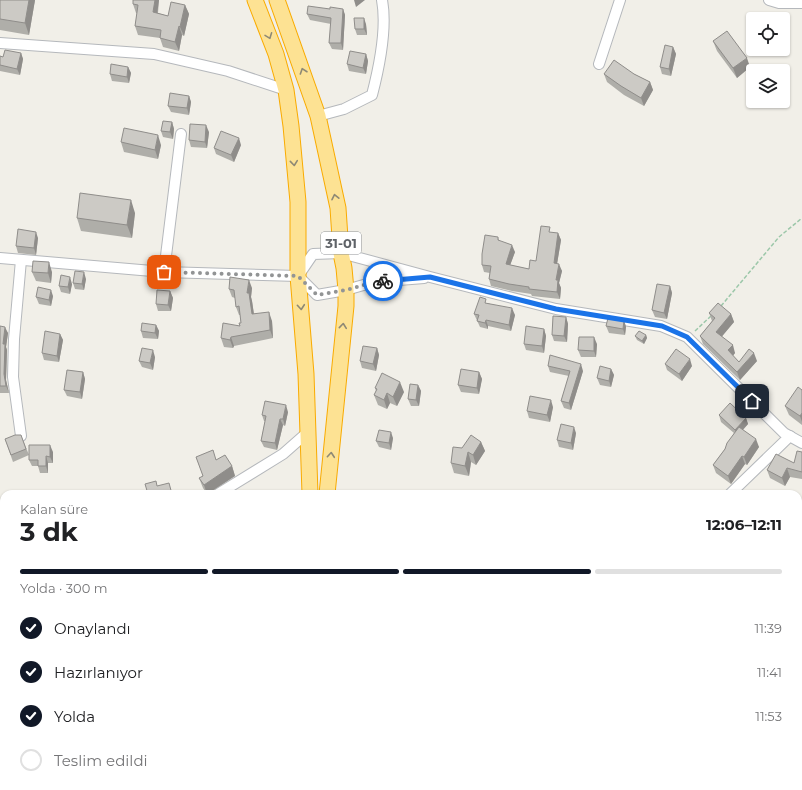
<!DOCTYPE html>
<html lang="tr">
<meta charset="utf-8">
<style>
body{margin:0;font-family:Montserrat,sans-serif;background:#f2f2f2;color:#202124;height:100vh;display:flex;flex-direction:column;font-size:15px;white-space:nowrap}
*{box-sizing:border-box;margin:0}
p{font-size:13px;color:#757577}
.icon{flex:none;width:22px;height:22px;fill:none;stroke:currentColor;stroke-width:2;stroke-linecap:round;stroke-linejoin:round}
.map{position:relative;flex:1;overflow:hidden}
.sheet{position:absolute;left:0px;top:490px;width:802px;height:300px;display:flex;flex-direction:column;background:#fff;border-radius:12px 12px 0 0;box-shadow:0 1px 3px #0004}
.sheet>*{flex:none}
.controls{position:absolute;left:746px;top:12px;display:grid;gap:8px}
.controls a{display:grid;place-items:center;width:44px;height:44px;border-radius:4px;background:#fff;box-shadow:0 1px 3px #0004;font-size:20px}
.pin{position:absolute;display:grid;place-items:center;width:34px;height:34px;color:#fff;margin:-17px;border-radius:8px;box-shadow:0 2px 6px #0006}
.courier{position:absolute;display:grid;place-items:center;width:40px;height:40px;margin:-20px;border:3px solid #1a73e8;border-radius:50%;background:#fff;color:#222;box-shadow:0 1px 5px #0007}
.head em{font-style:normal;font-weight:700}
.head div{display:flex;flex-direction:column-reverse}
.head{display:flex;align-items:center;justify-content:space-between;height:68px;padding:0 20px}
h1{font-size:26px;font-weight:700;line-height:30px}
.bar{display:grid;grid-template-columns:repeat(4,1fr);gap:6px 4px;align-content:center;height:48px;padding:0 20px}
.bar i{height:5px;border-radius:3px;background:#e0e0e0}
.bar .selected{background:#111827}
.bar p{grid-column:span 4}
ol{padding:0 20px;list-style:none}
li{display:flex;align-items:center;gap:12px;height:44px}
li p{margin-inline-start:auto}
li .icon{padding:4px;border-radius:50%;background:#111827;color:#fff;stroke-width:4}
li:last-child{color:#757577}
li i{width:22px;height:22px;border:2px solid #e0e0e0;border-radius:50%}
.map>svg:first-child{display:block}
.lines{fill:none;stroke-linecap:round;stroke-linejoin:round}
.minor-casing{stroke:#b5b8bc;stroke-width:12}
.highway-casing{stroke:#f9ab00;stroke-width:17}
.path{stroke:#9cc7a9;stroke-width:1.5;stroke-dasharray:4 2;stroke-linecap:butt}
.minor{stroke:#fff;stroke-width:10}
.highway{stroke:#fde293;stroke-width:15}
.wall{fill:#afaea9}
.shaded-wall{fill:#8f8d8a}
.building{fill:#cccac5;stroke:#8f8d8a}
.oneway{stroke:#8e8975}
.done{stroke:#929495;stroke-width:4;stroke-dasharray:0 7.2}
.route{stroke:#1a73e8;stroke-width:5}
.labels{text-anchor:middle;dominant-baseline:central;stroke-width:3;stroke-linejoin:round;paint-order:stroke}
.shield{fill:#fff;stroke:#8f9295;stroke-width:1}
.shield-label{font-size:13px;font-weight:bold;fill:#5f6368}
</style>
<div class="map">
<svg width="802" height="790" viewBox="0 0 802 790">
<rect width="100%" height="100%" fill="#f1efe8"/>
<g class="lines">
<defs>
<g id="minor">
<path d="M769 0 779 3H802"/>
<path d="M0 43 154 54 228 71 286 90"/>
<path d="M599 64 620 0"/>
<path d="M318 116 344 109 372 95C379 68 387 27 382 0"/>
<path d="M0 258 164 272 298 276 317 295 346 290 374 282 424 278"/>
<path d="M21 260 14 339 13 377 21 436"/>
<path d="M164 272 181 134"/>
<path d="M298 276 313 254 341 253 430 277 556 309 661 326 687 337 784 433 802 443"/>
<path d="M218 494 283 454 308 432"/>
<path d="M730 494 790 436"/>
<path d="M798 515 802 514"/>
<path d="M0 622H4"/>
<path d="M798 755H802"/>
<path d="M167 786V790"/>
<path d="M636 786V790"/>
<path d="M701 786 702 790"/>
</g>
<g id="highway">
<path d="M255 0 276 54 286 90 291 126 298 202V276L306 374 310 494"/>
<path d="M277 0 318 116 338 208 341 253 344 268 346 290V306L327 494"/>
<path d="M309 790V786"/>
<path d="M326 790V786"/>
</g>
</defs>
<use href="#minor" class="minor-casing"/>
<use href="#highway" class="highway-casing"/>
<g class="path">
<path d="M721 306 779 237 802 218"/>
<path d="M695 331 711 316"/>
</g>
<use href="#minor" class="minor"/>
<use href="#highway" class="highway"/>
</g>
<g class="wall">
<path d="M0 0H35L29 35 0 30Z"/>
<path d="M159 0 158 13 168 16 185 5 189 14 184 36 182 35 179 51 163 47 160 38 138 35 135 26 137 13H136L133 4Z"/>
<path d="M330 9H343L345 15 343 50 332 49 329 43 331 24 310 20 307 14Z"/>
<path d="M366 24 367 35H357L355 29Z"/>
<path d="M713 41 750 67 737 78 717 51Z"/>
<path d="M673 47 676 54 671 76 662 74 660 67Z"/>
<path d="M21 53 23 59 20 75 0 71V56L3 57Z"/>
<path d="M366 54 368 61 366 74 349 71 347 64Z"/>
<path d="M128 67 131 73 129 83 112 81 110 74Z"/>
<path d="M604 74H634L650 82 653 90 644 106 624 95 607 82Z"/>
<path d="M189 96 191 102 189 115 171 112 168 106Z"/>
<path d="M172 122 174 129 173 139 163 137 161 131Z"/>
<path d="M209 132 207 148 191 147 189 140Z"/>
<path d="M121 142 161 145 158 159 124 152Z"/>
<path d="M241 145 234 162 216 154 214 148Z"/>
<path d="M135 213 132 238 81 231 77 218Z"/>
<path d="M552 233H558L561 240 557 264 562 271 559 283 561 288 560 299 532 296 531 294 512 291 491 286 489 279 490 273 484 272 482 265 498 237 499 241 515 252 510 265 529 269 536 261Z"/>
<path d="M38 238 36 255 18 253 16 246Z"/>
<path d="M32 272H52L51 283 36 281Z"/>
<path d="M86 279 84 290 75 289 73 283Z"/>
<path d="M72 284 70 294 61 292 59 286Z"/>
<path d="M670 286 672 293 667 319 655 317 652 310Z"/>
<path d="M252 288 251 297 252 301 254 314 272 321 273 338 234 346 233 348 224 347 221 338 240 326 241 323 240 315H239L236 307 235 298 232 297 229 289Z"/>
<path d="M170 291 173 298 171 311H158L156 304Z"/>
<path d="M53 296 51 306 39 304 36 297Z"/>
<path d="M488 303 515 315 511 331 488 326V329L480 327 474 314Z"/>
<path d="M709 313 731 314 734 322 722 336 735 353 733 356 739 362 757 361 740 380 703 344 700 336 712 321Z"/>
<path d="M566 317 568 324 567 342 554 341 552 335Z"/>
<path d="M624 320 626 327 625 335 609 333 606 326Z"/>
<path d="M156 325 159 331 158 339 143 338 141 331Z"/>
<path d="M0 326 8 333 6 347 7 350 6 380 9 393H0Z"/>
<path d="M544 329 546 336 544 353 526 350 524 344Z"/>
<path d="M60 334 63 340 59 362 44 360 42 353Z"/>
<path d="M646 335 647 338 644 344 637 340 635 336Z"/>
<path d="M597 344 596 357H581L578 350Z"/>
<path d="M377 348 379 355 376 371 362 368 360 361Z"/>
<path d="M155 357 153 370 142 367 139 361Z"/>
<path d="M665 364 692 366 682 381 667 370Z"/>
<path d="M548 366 583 371 571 410 564 408 561 401 569 376 550 372Z"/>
<path d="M611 369 614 375 611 387 600 385 597 378Z"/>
<path d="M83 372 85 379 82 399 67 396 64 390Z"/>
<path d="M479 372 482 379 479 394 461 392 458 385Z"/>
<path d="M418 385 421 391 419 406H411L408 399Z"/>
<path d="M375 388 404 392 397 406 390 403 387 409 378 405 374 395 376 391Z"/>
<path d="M802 390V425L789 415 785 406Z"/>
<path d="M553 407 550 422 529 418 527 411Z"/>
<path d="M288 412 285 426 283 425 277 450 264 447 261 441 265 421H264L262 415Z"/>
<path d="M719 415 746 418 748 424 743 430 759 447 747 465 745 464 731 484 716 473 713 465 725 449 734 433 721 422Z"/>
<path d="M576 433 573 450 559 447 557 440Z"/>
<path d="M21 435 29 455 13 462 5 439Z"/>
<path d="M393 438 391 450 379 447 376 441Z"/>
<path d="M481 442 485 451 476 465 471 462 469 476 454 473 451 463 462 448Z"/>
<path d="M53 452V463H48V473H40L38 466H32L29 460Z"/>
<path d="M802 452V479L790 477 785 486 770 478 767 470 794 463Z"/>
<path d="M196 457 216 460 232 466 235 476 208 494H207L203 488 199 478 203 476Z"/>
<path d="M0 644 4 646V665L0 663Z"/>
<path d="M144 786H160V787L144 788Z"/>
</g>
<g class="shaded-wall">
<path d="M29 0H35L29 35 25 23Z"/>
<path d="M155 0H159L156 22 153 12Z"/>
<path d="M354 0H365L356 7Z"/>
<path d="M185 5 189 14 184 36 180 27Z"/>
<path d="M343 9 345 15 343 50 341 43Z"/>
<path d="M364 18 366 24 367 35 364 29Z"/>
<path d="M179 26 182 35 179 51 175 42Z"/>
<path d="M673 47 676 54 671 76 669 69Z"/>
<path d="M21 53 23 59 20 75 17 69Z"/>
<path d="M366 54 368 61 366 74 363 68Z"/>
<path d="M747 58 750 67 737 78 733 68Z"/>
<path d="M128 67 131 73 129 83 127 77Z"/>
<path d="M650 82 653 90 644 106 641 98Z"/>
<path d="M189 96 191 102 189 115 187 108Z"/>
<path d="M172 122 174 129 173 139 170 132Z"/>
<path d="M206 125 209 132 207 148 205 142Z"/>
<path d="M158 135 161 145 158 159 155 150Z"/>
<path d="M239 138 241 145 234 162 231 155Z"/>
<path d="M131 200 135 213 132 238 127 225Z"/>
<path d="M36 232 38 238 36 255 34 248Z"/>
<path d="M558 233 561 240 556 270 554 263Z"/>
<path d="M512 245 515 252 508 271 506 264Z"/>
<path d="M49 262 52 272 51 283 48 273Z"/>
<path d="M559 264 562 271 559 283 561 288 560 299 557 292 556 280Z"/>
<path d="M84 272 86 279 84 290 82 284Z"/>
<path d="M70 277 72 284 70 294 68 287Z"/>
<path d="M249 280 252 288 251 297 252 301 255 322 252 314 247 293Z"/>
<path d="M670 286 672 293 667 319 664 313Z"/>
<path d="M51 290 53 296 51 306 49 300Z"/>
<path d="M170 291 173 298 171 311 168 305Z"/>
<path d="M512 308 515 315 511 331 509 325Z"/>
<path d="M269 312 272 321 273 338 270 330Z"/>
<path d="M731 314 734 322 719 340 716 332Z"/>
<path d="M566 317 568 324 567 342 564 336Z"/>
<path d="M486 320 488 326V329L485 323Z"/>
<path d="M624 320 626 327 625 335 623 329Z"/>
<path d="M156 325 159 331 158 339 155 333Z"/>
<path d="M5 327 8 333 6 347 7 350 6 380 9 393 6 386 4 374 3 344Z"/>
<path d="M544 329 546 336 544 353 542 346Z"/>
<path d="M60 334 63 340 59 362 57 356Z"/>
<path d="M646 335 647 338 644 344 642 341Z"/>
<path d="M231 337 234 346 233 348 230 340Z"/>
<path d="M594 337 597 344 596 357 594 351Z"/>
<path d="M733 345 735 353 731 358 728 350Z"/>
<path d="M377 348 379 355 376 371 373 364Z"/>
<path d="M153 350 155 357 153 370 150 363Z"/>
<path d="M754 353 757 361 740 380 737 372Z"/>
<path d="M690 359 692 366 682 381 679 374Z"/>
<path d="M581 364 583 371 571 410 569 403Z"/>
<path d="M611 369 614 375 611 387 609 381Z"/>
<path d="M83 372 85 379 82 399 80 392Z"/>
<path d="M479 372 482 379 479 394 477 388Z"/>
<path d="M400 382 404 392 397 406 393 397Z"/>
<path d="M418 385 421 391 419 406 416 400Z"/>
<path d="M387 393 390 403 387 409 384 400Z"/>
<path d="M551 400 553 407 550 422 547 415Z"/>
<path d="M286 405 288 412 285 426 283 419Z"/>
<path d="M802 413V422L800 416Z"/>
<path d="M746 418 748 424 737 436 735 430Z"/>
<path d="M280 419 283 425 277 450 275 443Z"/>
<path d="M574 427 576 433 573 450 571 443Z"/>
<path d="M391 432 393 438 391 450 389 443Z"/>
<path d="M756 439 759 447 747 465 744 457Z"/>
<path d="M481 442 485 451 476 465 473 455Z"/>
<path d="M50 445 53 452V463L50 457Z"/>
<path d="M468 452 471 462 469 476 465 466Z"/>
<path d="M46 456 48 463V473L46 466Z"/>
<path d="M742 456 745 464 731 484 728 476Z"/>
<path d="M232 466 235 476 207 494 204 485Z"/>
<path d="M787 468 790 477 785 486 782 478Z"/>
<path d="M4 653V663L2 658Z"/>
</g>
<g class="building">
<path d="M0 0H29L25 23 0 19Z"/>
<path d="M133 0H155L153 12 168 16 171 2 185 5 180 27 179 26 175 42 160 38 161 30 135 26 138 5 133 4Z"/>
<path d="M308 6 330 9V7L343 9 341 43H329L331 18 307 14Z"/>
<path d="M354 18H364V29H355Z"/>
<path d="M727 31 747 58 733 68 713 41Z"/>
<path d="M665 45 673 47 669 69 660 67Z"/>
<path d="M5 50 21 53 17 69 0 65V56L3 57Z"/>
<path d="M350 51 366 54 363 68 347 64Z"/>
<path d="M614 60 634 74 650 82 641 98 621 86 604 74Z"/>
<path d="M111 64 128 67 127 77 110 74Z"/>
<path d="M170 93 189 96 187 108 168 106Z"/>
<path d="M163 121 172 122 170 132 161 131Z"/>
<path d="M190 124 206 125 205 142 189 140Z"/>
<path d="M124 128 158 135 155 150 121 142Z"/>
<path d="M221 131 239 138 231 155 214 148Z"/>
<path d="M80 193 131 200 127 225 77 218Z"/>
<path d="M541 226 550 227 549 232 558 233 554 263 559 264 556 280H558L557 292 529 289V287L509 284 489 279 491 266 482 265V254L485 235 498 237V240L512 245 506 264 529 269 530 260 536 261Z"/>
<path d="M18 229 36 232 34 248 16 246Z"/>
<path d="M33 261 49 262 48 273 32 272Z"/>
<path d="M75 271 84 272 82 284 73 283Z"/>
<path d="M61 275 70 277 68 287 59 286Z"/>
<path d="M230 277 249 280 247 293H249L252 314 269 312 270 330 231 337 230 340 221 338 223 323 240 326 239 323H241L239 306 236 307 234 290 229 289Z"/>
<path d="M657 284 670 286 664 313 652 310Z"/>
<path d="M38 287 51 290 49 300 36 297Z"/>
<path d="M157 290 170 291 168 305 156 304Z"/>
<path d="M480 297 486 299 485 303 512 308 509 325 486 320 485 323 477 321 479 315 474 314Z"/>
<path d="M718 303 731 314 716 332 733 345 728 350 739 362 749 349 754 353 737 372 700 336 715 318 709 313Z"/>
<path d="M553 316 566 317 564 336 552 335Z"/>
<path d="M608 318 624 320 623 329 606 326Z"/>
<path d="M142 323 156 325 155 333 141 331Z"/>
<path d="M0 326 5 327 3 344H5L4 374 6 386H0Z"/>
<path d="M526 326 544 329 542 346 524 344Z"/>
<path d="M45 331 60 334 57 356 42 353Z"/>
<path d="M639 331 646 335 642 341 635 336Z"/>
<path d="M579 337H594V351L578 350Z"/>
<path d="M363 346 377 348 373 364 360 361Z"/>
<path d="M142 348 153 350 150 363 139 361Z"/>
<path d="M676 349 690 359 679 374 665 364Z"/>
<path d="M550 355 581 364 569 403 561 401 570 371 548 366Z"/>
<path d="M600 366 611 369 609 381 597 378Z"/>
<path d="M461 369 479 372 477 388 458 385Z"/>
<path d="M67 370 83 372 80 392 64 390Z"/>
<path d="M382 373 400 382 393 397 387 393 384 400 374 395 377 389 375 388Z"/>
<path d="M410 384 418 385 416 400 408 399Z"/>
<path d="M798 387 802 390V413L800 416 785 406Z"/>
<path d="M530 396 551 400 547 415 527 411Z"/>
<path d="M265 401 286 405 283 419H280L275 443 261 441 266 416 262 415Z"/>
<path d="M730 403 746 418 735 430 719 415Z"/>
<path d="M561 424 574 427 571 443 557 440Z"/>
<path d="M739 427 756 439 744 457 742 456 728 476 713 465 725 449 727 443Z"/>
<path d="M379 430 391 432 389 443 376 441Z"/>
<path d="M15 435H21L26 449 11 455 5 439Z"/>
<path d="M471 435 481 442 473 455 468 452 465 466 451 463 453 447 462 448Z"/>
<path d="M29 445H50V457L46 456V466H38V460H29Z"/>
<path d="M213 450 216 460 225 455 232 466 204 485 199 478 203 476 196 457Z"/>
<path d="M797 451 802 452V472L787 468 782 478 767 470 776 454 794 463Z"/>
<path d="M156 481 157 486 169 483 172 494H148L145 484Z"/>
<path d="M0 644 4 646V653L2 658H0Z"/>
</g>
<defs><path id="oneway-chevron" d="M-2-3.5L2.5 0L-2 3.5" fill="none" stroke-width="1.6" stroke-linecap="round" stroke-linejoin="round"/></defs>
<g class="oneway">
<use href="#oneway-chevron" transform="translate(269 36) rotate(69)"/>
<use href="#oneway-chevron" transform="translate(303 71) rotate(-109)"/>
<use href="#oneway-chevron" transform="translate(294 163) rotate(84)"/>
<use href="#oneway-chevron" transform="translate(335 197) rotate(-102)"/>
<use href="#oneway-chevron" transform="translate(301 307) rotate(85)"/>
<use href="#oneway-chevron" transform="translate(343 326) rotate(-84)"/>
<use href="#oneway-chevron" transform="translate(331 455) rotate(-85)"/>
</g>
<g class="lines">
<path class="done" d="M164 272 298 276 317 295 346 290 374 282 383 281"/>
<path class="route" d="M383 281 430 277 556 309 662 326 687 337 752 401"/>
</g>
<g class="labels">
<rect class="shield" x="321" y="232" width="40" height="22" rx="3"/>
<g class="shield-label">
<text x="341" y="243">31-01</text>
</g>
</g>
</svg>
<div class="controls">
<a><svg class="icon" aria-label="locate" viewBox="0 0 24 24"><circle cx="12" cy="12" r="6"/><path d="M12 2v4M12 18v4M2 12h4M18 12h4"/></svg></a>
<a><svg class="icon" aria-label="layers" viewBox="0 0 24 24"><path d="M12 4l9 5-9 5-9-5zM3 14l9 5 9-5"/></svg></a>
</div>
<div class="pin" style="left:164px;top:272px;background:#ea580c"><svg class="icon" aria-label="bag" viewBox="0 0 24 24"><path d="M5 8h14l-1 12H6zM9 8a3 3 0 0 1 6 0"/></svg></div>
<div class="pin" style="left:752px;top:401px;background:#1f2937"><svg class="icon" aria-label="home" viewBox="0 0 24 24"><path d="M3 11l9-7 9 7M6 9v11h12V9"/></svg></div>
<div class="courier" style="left:383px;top:281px"><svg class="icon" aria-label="bike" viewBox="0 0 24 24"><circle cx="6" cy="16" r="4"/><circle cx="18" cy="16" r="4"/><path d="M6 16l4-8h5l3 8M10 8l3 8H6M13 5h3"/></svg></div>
<section class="sheet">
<div class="head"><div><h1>3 dk</h1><p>Kalan süre</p></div><em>12:06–12:11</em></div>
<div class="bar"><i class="selected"></i><i class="selected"></i><i class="selected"></i><i></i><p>Yolda · 300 m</p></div>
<ol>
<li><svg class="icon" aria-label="check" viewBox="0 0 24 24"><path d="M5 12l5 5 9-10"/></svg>Onaylandı<p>11:39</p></li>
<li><svg class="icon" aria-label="check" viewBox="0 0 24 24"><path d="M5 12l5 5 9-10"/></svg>Hazırlanıyor<p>11:41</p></li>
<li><svg class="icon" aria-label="check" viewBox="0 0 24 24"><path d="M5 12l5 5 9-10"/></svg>Yolda<p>11:53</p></li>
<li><i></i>Teslim edildi</li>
</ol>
</section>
</div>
